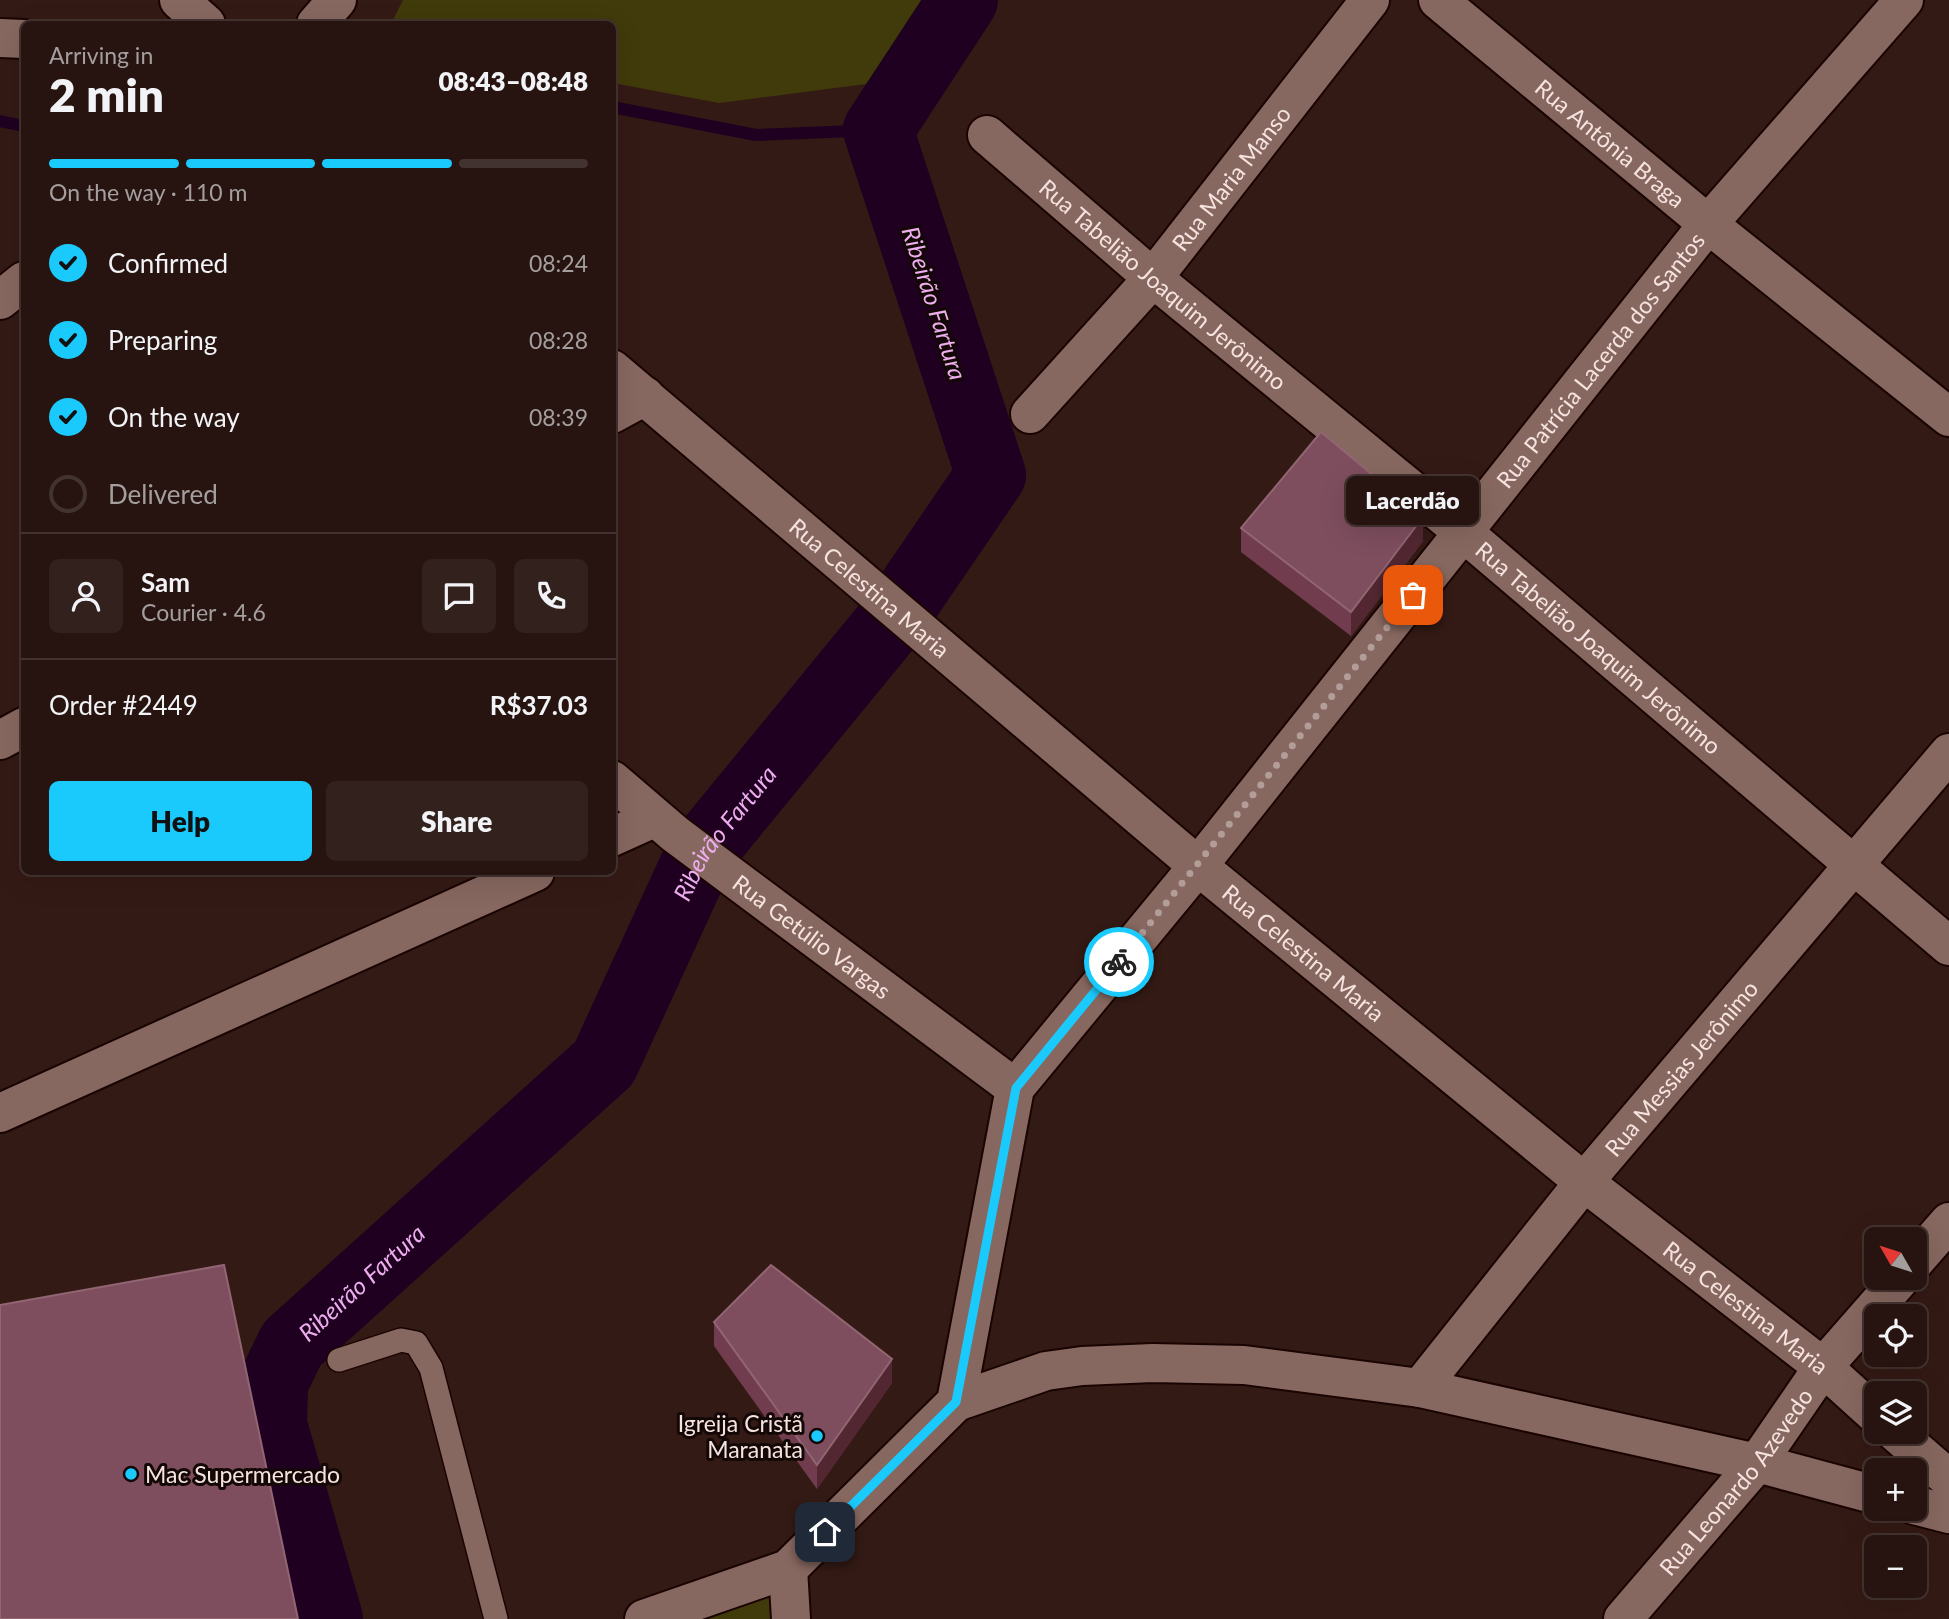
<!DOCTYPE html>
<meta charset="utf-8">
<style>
body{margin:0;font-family:Lato,sans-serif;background:#33211e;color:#f1f3f6;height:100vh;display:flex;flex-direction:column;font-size:26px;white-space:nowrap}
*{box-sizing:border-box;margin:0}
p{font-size:23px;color:#a49e9f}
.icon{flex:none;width:38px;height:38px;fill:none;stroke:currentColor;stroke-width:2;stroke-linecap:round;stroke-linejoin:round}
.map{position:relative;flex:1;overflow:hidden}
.side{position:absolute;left:21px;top:21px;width:595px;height:854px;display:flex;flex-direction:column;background:#271410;border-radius:10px;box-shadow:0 7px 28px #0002,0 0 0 2px #433330}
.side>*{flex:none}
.needle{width:46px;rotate:309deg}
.tools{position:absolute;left:1864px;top:1227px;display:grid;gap:14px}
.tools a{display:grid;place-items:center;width:63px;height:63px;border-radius:10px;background:#271410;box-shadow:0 7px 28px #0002,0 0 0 2px #433330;font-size:35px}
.pin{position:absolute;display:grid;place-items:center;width:60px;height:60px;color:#fff;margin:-30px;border-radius:14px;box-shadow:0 4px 10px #0006}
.courier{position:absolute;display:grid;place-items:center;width:70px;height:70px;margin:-35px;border:5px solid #1acafc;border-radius:50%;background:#fff;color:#222;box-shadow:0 2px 9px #0007}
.bubble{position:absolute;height:49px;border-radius:10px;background:#271410;box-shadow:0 7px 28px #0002,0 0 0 2px #433330;font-size:23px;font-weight:800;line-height:49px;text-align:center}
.overview em{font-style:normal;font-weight:800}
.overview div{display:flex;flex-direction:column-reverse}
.overview{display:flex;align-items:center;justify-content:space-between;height:119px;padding:0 28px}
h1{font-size:46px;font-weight:800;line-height:52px}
.bar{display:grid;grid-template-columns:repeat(4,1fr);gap:10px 7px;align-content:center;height:84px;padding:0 28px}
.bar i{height:9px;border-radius:5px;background:#433330}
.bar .active{background:#1acafc}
.bar p{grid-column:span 4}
.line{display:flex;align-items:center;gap:18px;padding:0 28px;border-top:2px solid #433330}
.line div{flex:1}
.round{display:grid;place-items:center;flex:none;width:74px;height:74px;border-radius:10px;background:#33211e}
ol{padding:0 28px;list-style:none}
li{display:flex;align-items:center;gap:21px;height:77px}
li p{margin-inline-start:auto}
li .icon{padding:7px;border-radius:50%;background:#1acafc;color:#111;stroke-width:4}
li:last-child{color:#a49e9f}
li i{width:38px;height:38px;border:4px solid #433330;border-radius:50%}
.button{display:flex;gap:14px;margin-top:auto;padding:14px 28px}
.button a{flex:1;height:80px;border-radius:10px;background:#1acafc;color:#111;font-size:28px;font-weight:800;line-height:80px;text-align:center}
.button a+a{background:#33211e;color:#f1f3f6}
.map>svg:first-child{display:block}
.green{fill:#413a0a}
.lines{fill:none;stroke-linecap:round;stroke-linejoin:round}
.stream{stroke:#1f0021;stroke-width:12}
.river{stroke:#1f0021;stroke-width:70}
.service-casing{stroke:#1a0402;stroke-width:26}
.minor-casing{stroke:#1a0402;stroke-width:42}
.service{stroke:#876860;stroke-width:23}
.minor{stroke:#876860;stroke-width:38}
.wall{fill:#703c4e}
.shaded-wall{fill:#522731}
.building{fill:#7e4e5e;stroke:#916572;stroke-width:2}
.done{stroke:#b29d98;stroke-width:7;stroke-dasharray:0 12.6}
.route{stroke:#1acafc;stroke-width:9}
.poi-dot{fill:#1acafc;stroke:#130806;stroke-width:2.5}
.labels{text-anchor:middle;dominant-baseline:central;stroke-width:6;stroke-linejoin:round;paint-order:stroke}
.street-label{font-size:23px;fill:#f6e3df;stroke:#130806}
.poi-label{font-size:23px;fill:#f6e3df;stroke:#130806;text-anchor:end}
.water-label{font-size:24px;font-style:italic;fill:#edadee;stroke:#130806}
</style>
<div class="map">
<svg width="1949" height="1619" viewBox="0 0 1949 1619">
<rect width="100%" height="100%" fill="#341a15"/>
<g class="green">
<path d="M403 0H924L866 84 719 103 613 83 612 24H391Z"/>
<path d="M785 1593 787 1619H695Z"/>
</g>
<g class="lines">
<g class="stream">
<path d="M612 107 756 135 878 130"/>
<path d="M0 121 24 126"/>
</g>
<path class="river" id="s1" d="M328 1619 272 1425 273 1383 292 1344 604 1063 700 854 892 620 991 475 878 130 963 0"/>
<defs>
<path id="service" d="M339 1360 401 1340 416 1343 431 1368 496 1619"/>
<g id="minor">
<path d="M179 0 206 24"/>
<path id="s2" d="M1438 0 1708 224 1949 417"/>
<path d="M316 24 337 0"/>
<path d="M0 38 24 39"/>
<path id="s3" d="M987 135 1153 278 1463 532 1949 946"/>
<path d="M0 300 24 281"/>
<path id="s4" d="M612 369 1198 866 1584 1182 1823 1367 1876 1415"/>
<path d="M612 414 645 396"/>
<path id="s5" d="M1030 414 1153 278 1370 0"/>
<path d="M0 740 24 727"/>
<path id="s6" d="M612 780 675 834 1015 1088"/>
<path d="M612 837 654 818"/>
<path d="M0 1113 535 872"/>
<path d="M1914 1262 1949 1222"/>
<path id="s7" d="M1420 1388 1584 1182 1949 753"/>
<path d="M956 1402 1046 1371 1082 1366 1153 1363 1244 1365 1420 1388 1757 1463 1876 1495"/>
<path d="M1895 1432 1949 1479"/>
<path d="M1914 1505 1949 1514"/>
<path d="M788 1569 791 1619"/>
<path id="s8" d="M644 1619 788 1569 956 1402 1015 1088 1198 866 1708 224 1904 0"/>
<path id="s9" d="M1623 1619 1757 1463 1823 1367 1901 1278"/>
</g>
</defs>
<use href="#service" class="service-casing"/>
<use href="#minor" class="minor-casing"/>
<use href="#service" class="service"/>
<use href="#minor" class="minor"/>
</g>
<g class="wall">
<path d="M1241 528 1423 541 1351 636 1241 552Z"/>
<path d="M714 1322 892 1383 817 1489 714 1346Z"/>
</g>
<g class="shaded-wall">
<path d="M1423 517V541L1351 636V612Z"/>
<path d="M892 1359V1383L817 1489V1465Z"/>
</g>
<g class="building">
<path d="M1321 432 1423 517 1351 612 1241 528Z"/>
<path d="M224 1265 298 1619H0V1305Z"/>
<path d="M771 1265 892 1359 817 1465 714 1322Z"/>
</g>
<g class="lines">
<path class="done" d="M1119 962 1413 595"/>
<path class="route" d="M825 1532 956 1402 1016 1088 1119 962"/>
</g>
<g class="poi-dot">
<circle cx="817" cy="1436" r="7"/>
<circle cx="131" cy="1474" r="7"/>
</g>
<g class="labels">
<g class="street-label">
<text stroke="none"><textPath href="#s2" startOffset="224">Rua Antônia Braga</textPath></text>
<text stroke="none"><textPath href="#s5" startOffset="310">Rua Maria Manso</textPath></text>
<text stroke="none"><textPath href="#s3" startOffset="231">Rua Tabelião Joaquim Jerônimo</textPath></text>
<text stroke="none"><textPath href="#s8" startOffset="1643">Rua Patrícia Lacerda dos Santos</textPath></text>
<text stroke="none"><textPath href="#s4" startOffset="338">Rua Celestina Maria</textPath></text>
<text stroke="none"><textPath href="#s3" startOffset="798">Rua Tabelião Joaquim Jerônimo</textPath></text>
<text stroke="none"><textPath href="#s6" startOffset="254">Rua Getúlio Vargas</textPath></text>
<text stroke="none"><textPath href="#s4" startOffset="905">Rua Celestina Maria</textPath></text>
<text stroke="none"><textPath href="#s7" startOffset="413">Rua Messias Jerônimo</textPath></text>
<text stroke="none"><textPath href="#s4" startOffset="1472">Rua Celestina Maria</textPath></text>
<text stroke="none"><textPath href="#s9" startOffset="178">Rua Leonardo Azevedo</textPath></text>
</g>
<g class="poi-label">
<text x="803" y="1423">Igreija Cristã<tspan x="803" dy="26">Maranata</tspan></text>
<text x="145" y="1474" text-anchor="start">Mac Supermercado</text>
</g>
<g class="water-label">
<text transform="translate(935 303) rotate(72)">Ribeirão Fartura</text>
<text stroke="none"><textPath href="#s1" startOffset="968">Ribeirão Fartura</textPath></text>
<text stroke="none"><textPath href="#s1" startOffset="380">Ribeirão Fartura</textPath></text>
</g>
</g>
</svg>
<div class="tools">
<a><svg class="needle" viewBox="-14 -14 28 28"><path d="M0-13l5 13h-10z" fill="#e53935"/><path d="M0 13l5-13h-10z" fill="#a49e9f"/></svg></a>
<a><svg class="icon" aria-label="locate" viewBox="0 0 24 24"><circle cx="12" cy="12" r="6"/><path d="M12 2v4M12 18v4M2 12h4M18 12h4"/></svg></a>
<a><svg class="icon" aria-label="layers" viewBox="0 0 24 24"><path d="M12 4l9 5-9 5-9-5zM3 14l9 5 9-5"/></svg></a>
<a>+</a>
<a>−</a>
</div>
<div class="pin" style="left:1413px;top:595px;background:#ea580c"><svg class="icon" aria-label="bag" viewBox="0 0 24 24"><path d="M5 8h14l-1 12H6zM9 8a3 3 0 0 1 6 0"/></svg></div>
<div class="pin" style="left:825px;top:1532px;background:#1f2937"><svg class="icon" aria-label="home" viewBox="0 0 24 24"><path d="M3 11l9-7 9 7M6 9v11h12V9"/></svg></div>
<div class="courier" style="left:1119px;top:962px"><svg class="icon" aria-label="bike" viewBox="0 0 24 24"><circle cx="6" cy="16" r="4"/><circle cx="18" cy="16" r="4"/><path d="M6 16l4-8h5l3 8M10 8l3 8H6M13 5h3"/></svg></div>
<div class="bubble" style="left:1346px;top:476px;width:133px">Lacerdão</div>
<section class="side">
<div class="overview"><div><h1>2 min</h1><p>Arriving in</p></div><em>08:43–08:48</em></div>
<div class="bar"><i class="active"></i><i class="active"></i><i class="active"></i><i></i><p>On the way · 110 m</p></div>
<ol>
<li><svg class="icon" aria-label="check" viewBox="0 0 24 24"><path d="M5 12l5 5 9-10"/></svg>Confirmed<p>08:24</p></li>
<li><svg class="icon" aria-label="check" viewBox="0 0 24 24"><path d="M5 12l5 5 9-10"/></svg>Preparing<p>08:28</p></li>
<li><svg class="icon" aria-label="check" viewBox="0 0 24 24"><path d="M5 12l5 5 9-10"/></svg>On the way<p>08:39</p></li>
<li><i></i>Delivered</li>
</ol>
<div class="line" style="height:126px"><a class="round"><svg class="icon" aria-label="person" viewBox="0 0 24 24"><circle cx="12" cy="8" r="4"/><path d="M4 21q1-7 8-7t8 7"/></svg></a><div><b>Sam</b><p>Courier · 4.6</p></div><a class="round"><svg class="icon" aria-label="chat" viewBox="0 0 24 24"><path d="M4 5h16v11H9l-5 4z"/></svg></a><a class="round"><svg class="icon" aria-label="phone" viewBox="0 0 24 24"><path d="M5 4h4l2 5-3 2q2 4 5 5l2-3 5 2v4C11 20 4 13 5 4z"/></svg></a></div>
<div class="line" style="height:91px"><div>Order #2449</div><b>R$37.03</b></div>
<div class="button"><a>Help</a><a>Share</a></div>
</section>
</div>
